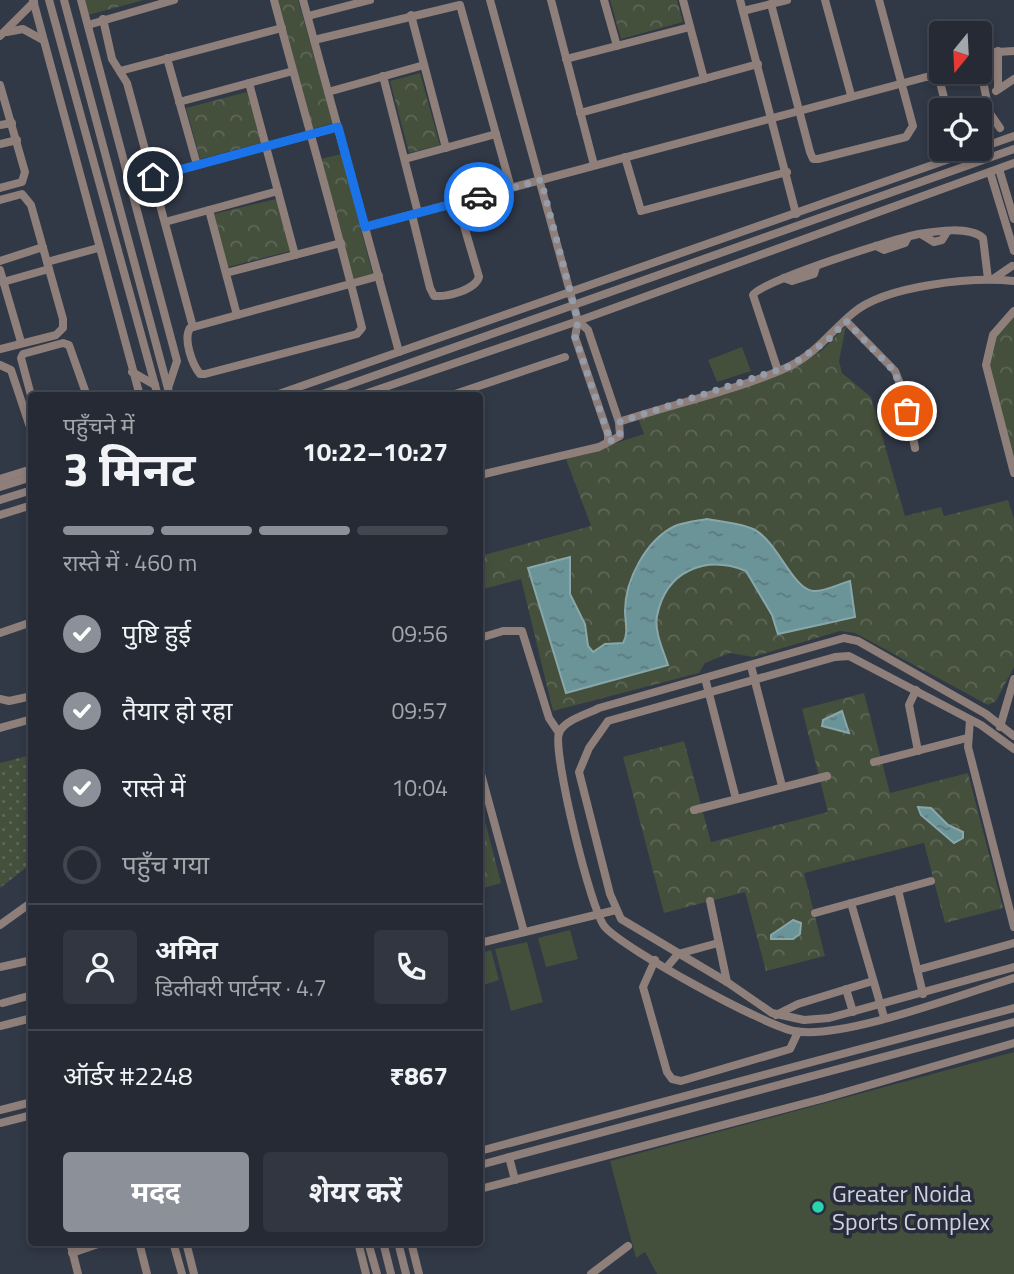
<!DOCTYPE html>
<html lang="hi">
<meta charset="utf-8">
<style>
body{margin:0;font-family:"Titillium Web","Noto Sans Devanagari",sans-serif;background:#313640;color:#f1f3f6;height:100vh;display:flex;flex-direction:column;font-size:26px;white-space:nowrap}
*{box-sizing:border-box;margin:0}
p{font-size:23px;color:#a3a7ac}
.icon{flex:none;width:38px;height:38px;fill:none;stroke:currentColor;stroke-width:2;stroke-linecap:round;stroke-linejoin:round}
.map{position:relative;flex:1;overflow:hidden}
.drawer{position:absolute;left:28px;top:392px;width:455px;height:854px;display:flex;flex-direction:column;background:#252a34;border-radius:7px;box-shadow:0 4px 10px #0003,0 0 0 2px #42464f}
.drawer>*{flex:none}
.needle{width:46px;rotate:198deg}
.tools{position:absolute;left:929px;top:21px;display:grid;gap:14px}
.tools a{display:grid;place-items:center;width:63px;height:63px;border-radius:7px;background:#252a34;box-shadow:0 4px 10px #0003,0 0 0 2px #42464f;font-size:35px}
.pin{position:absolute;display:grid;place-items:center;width:60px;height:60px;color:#fff;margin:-30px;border:4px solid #fff;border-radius:50%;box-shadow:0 2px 7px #0007}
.courier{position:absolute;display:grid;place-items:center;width:70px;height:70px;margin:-35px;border:5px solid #1a73e8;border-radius:50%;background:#fff;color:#222;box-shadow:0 2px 9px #0007}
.overview em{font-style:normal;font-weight:700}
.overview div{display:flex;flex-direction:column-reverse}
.overview{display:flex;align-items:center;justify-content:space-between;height:119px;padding:0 35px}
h1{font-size:46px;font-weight:700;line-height:52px}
.bar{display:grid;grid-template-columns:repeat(4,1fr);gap:10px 7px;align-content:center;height:84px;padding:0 35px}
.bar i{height:9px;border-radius:5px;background:#42464f}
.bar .on{background:#8c9099}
.bar p{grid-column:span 4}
.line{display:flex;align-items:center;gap:18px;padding:0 35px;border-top:2px solid #42464f}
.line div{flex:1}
.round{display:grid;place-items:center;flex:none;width:74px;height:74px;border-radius:7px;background:#313640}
ol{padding:0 35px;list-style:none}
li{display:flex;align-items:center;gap:21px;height:77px}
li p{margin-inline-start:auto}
li .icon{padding:7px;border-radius:50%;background:#8c9099;color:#fff;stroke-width:4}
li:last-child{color:#a3a7ac}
li i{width:38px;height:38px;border:4px solid #42464f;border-radius:50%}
.button{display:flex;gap:14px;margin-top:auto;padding:14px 35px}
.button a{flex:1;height:80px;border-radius:7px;background:#8c9099;color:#fff;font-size:28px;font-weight:700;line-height:80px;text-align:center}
.button a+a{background:#313640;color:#f1f3f6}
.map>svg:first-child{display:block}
.grass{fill:url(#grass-dots)}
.park{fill:url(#park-crowns)}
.pitch{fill:#444f3c}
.water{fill:url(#water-ripples);stroke:#88a7ab;stroke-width:2}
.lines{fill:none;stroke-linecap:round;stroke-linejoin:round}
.minor{stroke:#8f7f7b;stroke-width:8}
.done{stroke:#969ca7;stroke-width:7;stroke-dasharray:0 12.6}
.route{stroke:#1a73e8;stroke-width:9}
.poi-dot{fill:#29d5ac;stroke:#272d3c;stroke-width:2.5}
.labels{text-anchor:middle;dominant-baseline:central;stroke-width:7;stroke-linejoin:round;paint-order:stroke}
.poi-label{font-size:24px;fill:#cdd2db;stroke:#272d3c;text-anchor:start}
</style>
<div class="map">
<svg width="1014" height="1274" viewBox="0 0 1014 1274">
<defs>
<pattern id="grass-dots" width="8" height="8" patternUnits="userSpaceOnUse" patternTransform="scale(1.75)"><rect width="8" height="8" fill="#444f3c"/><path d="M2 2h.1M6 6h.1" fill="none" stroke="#5e6758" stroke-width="1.8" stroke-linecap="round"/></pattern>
<pattern id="park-crowns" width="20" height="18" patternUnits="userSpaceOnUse" patternTransform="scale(1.75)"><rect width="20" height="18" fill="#444f3c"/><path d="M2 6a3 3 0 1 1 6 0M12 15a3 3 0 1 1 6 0" fill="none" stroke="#5e6758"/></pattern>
<pattern id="water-ripples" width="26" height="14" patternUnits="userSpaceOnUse" patternTransform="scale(1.75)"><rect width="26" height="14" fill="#6a9497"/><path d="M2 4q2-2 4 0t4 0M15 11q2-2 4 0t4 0" fill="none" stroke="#5d7a7e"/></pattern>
</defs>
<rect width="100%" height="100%" fill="#313846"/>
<path class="grass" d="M31 755V864L0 888V763Z"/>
<g class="park">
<path d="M84 0H144L88 15Z"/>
<path d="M277 0H298L333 123 312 129Z"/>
<path d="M610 0H677L683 22 621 39Z"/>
<path d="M420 73 440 145 409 153 390 81Z"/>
<path d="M247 92 261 143 200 159 186 108Z"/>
<path d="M341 154 373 275 353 280 321 159Z"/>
<path d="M276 199 290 251 228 267 214 214Z"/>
<path d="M1014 313V470L984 365C984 343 992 321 1014 313Z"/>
<path d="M846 326 839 361 842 373 871 397 905 516 941 507 944 516 1008 500 1014 519V667L996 701 988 705 855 633 840 631 753 657 730 653 705 663 699 673 553 711 521 579 480 590V556L591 526 566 459 644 434 638 418 799 366 821 351Z"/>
<path d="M864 693 890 793 968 773 1003 908 945 923 924 843 804 873 825 956 766 971 745 892 664 913 623 757 684 741 711 842 828 812 802 709Z"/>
<path d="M480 802 501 883 480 889Z"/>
</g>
<g class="pitch">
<path d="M742 347 751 371 717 382 708 360Z"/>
<path d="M570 930 578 959 546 967 538 938Z"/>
<path d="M527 942 543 1002 511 1011 495 949Z"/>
<path d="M491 950 499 980 480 986V953Z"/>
<path d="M1014 1052V1274H657L645 1252 636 1258 610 1161Z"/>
</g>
<g class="water">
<path d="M707 519C722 522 742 523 755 530 778 543 793 589 813 591 825 592 838 584 850 581L855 617 778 634 772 615 746 571C706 555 666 570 657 616 654 631 663 650 668 665L566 693 528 568 570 557V594L585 624 588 646 593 652 605 644 623 643C629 633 625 622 625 611 625 580 646 540 675 526 685 522 697 521 707 519Z"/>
<path d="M842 711 849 733 822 726 823 720Z"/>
<path d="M918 807 931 808 948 825 963 832V838L954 843 921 815Z"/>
<path d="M793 920 801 923 800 934 793 939H771V935Z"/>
</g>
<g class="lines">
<g class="minor">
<path d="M33 0 140 396"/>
<path d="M49 0 158 396"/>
<path d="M64 0 170 396"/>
<path d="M81 0 177 361 168 388"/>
<path d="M274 0C303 109 335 218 362 328L357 334 205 374H200C192 364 183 339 190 328L379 276"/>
<path d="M303 0 399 352"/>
<path d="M490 0 578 321 575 337 608 434V442"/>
<path d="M551 0 594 165"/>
<path d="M604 0 617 46"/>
<path d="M683 0 704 79"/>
<path d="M740 0 796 214"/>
<path d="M825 0 851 95"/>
<path d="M771 4 810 152 813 159H818L906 137 913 126 879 0"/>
<path d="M743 11 787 0"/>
<path d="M411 15 446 148"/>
<path d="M308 16 370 0"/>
<path d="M103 19 112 59 127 83 193 327"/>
<path d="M88 25 174 0"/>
<path d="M7 32 23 29 43 40"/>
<path d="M0 36 34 2"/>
<path d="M314 40 460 5 511 188"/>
<path d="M998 51V89"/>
<path d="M980 53 1014 51"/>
<path d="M167 58 197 165"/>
<path d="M566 59 690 27"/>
<path d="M980 65 989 112 1000 128"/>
<path d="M120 71 282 28"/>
<path d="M383 76 418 213"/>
<path d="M249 83 295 255"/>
<path d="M0 85 25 172 22 182 0 188"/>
<path d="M996 91 1014 79"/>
<path d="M328 92 424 65"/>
<path d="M179 102 293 71"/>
<path d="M580 113 758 64"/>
<path d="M0 125 12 123"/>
<path d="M0 144 17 140"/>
<path d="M980 148 1014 136"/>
<path d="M625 157 641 211 787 172"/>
<path d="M405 159 496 134"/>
<path d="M999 169 1014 219"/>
<path d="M990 172 1014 251"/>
<path d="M153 177 338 127"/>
<path d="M0 200 22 194 31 205 63 319V328L56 335 0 349"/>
<path d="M209 210 237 315"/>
<path d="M412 215 430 288 434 296C448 297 475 290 479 277L457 202"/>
<path d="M165 222 278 191"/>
<path d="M365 227 926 77H933L940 82 947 110"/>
<path d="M921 234 934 242 942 240 947 232"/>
<path d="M876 246 884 250 905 243 908 237"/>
<path d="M0 261 43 247"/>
<path d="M47 262 98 248"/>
<path d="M0 270 21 342"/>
<path d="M226 273 341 243"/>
<path d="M784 278 792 281 814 274 816 267"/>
<path d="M993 279 1012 266"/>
<path d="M3 282 49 269"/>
<path d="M1014 311 993 335 986 365 1014 473"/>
<path d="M846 321 895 371 904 394 915 448"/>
<path d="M0 365 11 370 32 433"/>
<path d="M778 371 753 295C761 281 896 238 919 234 937 231 969 226 983 238L988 279"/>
<path d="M132 372 155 385"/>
<path d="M273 396 978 149"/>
<path d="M317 396 1014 149"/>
<path d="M359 396 578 321 1014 163"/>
<path d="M449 396 565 357"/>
<path d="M32 399 21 358 23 354 63 343 69 345 87 396"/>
<path d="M619 422C673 404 738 390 788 367 816 354 830 332 853 313 886 285 972 277 1014 281"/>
<path d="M480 475 599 447 620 436 619 422 588 330 578 321"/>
<path d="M0 479 32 469"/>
<path d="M0 487 32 477"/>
<path d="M0 500 32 490"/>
<path d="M0 515 32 505"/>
<path d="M0 633 32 622"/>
<path d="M480 638 503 631H522L549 718 559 733"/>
<path d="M751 666 782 786"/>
<path d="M705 678 736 799"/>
<path d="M916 690 909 705 918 751"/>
<path d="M0 699 9 701 32 696"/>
<path d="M970 720 968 747 1014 927"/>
<path d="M1000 727 1014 679"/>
<path d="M0 728 32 719"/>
<path d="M1014 736 986 714 858 641 844 638 599 708C588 714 564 720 559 733 552 751 591 912 605 927 624 949 765 1026 794 1031 843 1040 962 994 1014 978"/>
<path d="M1014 749 981 725 849 656 835 657 608 721 589 748 579 772 610 894 621 919 727 982 772 1013 804 1020 829 1018 1014 967"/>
<path d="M874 762 967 738"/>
<path d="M480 770 524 932"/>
<path d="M694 810 827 776"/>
<path d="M898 890 923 994"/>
<path d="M710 901 727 982"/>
<path d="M851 903 884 1017"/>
<path d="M815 913 931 881"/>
<path d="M0 925 32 902"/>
<path d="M480 943 616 910"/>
<path d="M655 960 643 987 667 1072 672 1079 681 1081 790 1049 798 1032"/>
<path d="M0 967 32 960"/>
<path d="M667 967 678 954 718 943"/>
<path d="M917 970 1014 943"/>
<path d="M846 989 853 1012"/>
<path d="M3 1003 32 995"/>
<path d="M776 1015 798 1004 873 981"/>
<path d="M0 1026 32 1018"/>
<path d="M0 1110 32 1102"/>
<path d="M0 1123 32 1115"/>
<path d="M480 1151 1014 1008"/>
<path d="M509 1157 515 1180"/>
<path d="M480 1165 1014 1022"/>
<path d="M480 1189 825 1098 1014 1043"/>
<path d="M70 1242 78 1274"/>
<path d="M139 1242 147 1274"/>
<path d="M173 1242 182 1274"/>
<path d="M186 1242 194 1274"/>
<path d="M358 1242 366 1274"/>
<path d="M368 1242 377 1274"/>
<path d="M383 1242 391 1274"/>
<path d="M398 1242 406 1274"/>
<path d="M411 1242 419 1274"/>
<path d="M72 1253 104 1242"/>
<path d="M591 1274 628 1246"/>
</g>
</g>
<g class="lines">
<path class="done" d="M479 197 541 180 578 321 575 337 608 434V442L620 436 619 422 790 366 828 340 846 321 895 372 907 411"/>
<path class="route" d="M153 177 338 127 365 227 479 197"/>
</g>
<circle class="poi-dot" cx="818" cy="1207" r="7"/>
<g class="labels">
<g class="poi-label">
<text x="832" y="1193">Greater Noida<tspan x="832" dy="28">Sports Complex</tspan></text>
</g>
</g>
</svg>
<div class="tools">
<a><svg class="needle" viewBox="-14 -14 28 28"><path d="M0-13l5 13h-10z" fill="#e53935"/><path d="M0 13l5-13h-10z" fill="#a3a7ac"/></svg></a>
<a><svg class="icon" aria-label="locate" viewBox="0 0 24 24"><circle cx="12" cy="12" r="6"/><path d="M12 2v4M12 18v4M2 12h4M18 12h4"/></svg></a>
</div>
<div class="pin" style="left:907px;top:411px;background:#ea580c"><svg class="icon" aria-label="bag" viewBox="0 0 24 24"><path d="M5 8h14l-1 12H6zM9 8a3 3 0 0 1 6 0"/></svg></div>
<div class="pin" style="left:153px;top:177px;background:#1f2937"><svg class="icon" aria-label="home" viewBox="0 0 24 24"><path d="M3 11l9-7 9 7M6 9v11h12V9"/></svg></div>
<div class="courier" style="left:479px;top:197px"><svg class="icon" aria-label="car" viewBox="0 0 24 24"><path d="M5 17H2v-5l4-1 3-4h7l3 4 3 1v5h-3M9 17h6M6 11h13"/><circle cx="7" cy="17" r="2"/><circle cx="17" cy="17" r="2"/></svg></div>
<section class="drawer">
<div class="overview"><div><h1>3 मिनट</h1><p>पहुँचने में</p></div><em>10:22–10:27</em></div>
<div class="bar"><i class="on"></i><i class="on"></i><i class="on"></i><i></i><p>रास्ते में · 460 m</p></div>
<ol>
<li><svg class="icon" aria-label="check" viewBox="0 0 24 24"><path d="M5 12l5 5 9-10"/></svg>पुष्टि हुई<p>09:56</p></li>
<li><svg class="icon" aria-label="check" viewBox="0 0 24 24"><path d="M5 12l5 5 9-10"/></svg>तैयार हो रहा<p>09:57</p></li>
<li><svg class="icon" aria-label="check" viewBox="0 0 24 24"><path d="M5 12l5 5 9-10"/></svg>रास्ते में<p>10:04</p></li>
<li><i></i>पहुँच गया</li>
</ol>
<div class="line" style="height:126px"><a class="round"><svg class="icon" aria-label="person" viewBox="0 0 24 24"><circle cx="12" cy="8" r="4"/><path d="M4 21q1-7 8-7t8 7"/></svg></a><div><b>अमित</b><p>डिलीवरी पार्टनर · 4.7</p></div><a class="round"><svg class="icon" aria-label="phone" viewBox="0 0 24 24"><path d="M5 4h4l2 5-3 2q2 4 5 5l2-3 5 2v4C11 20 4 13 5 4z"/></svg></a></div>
<div class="line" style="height:91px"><div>ऑर्डर #2248</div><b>₹867</b></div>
<div class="button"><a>मदद</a><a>शेयर करें</a></div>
</section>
</div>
